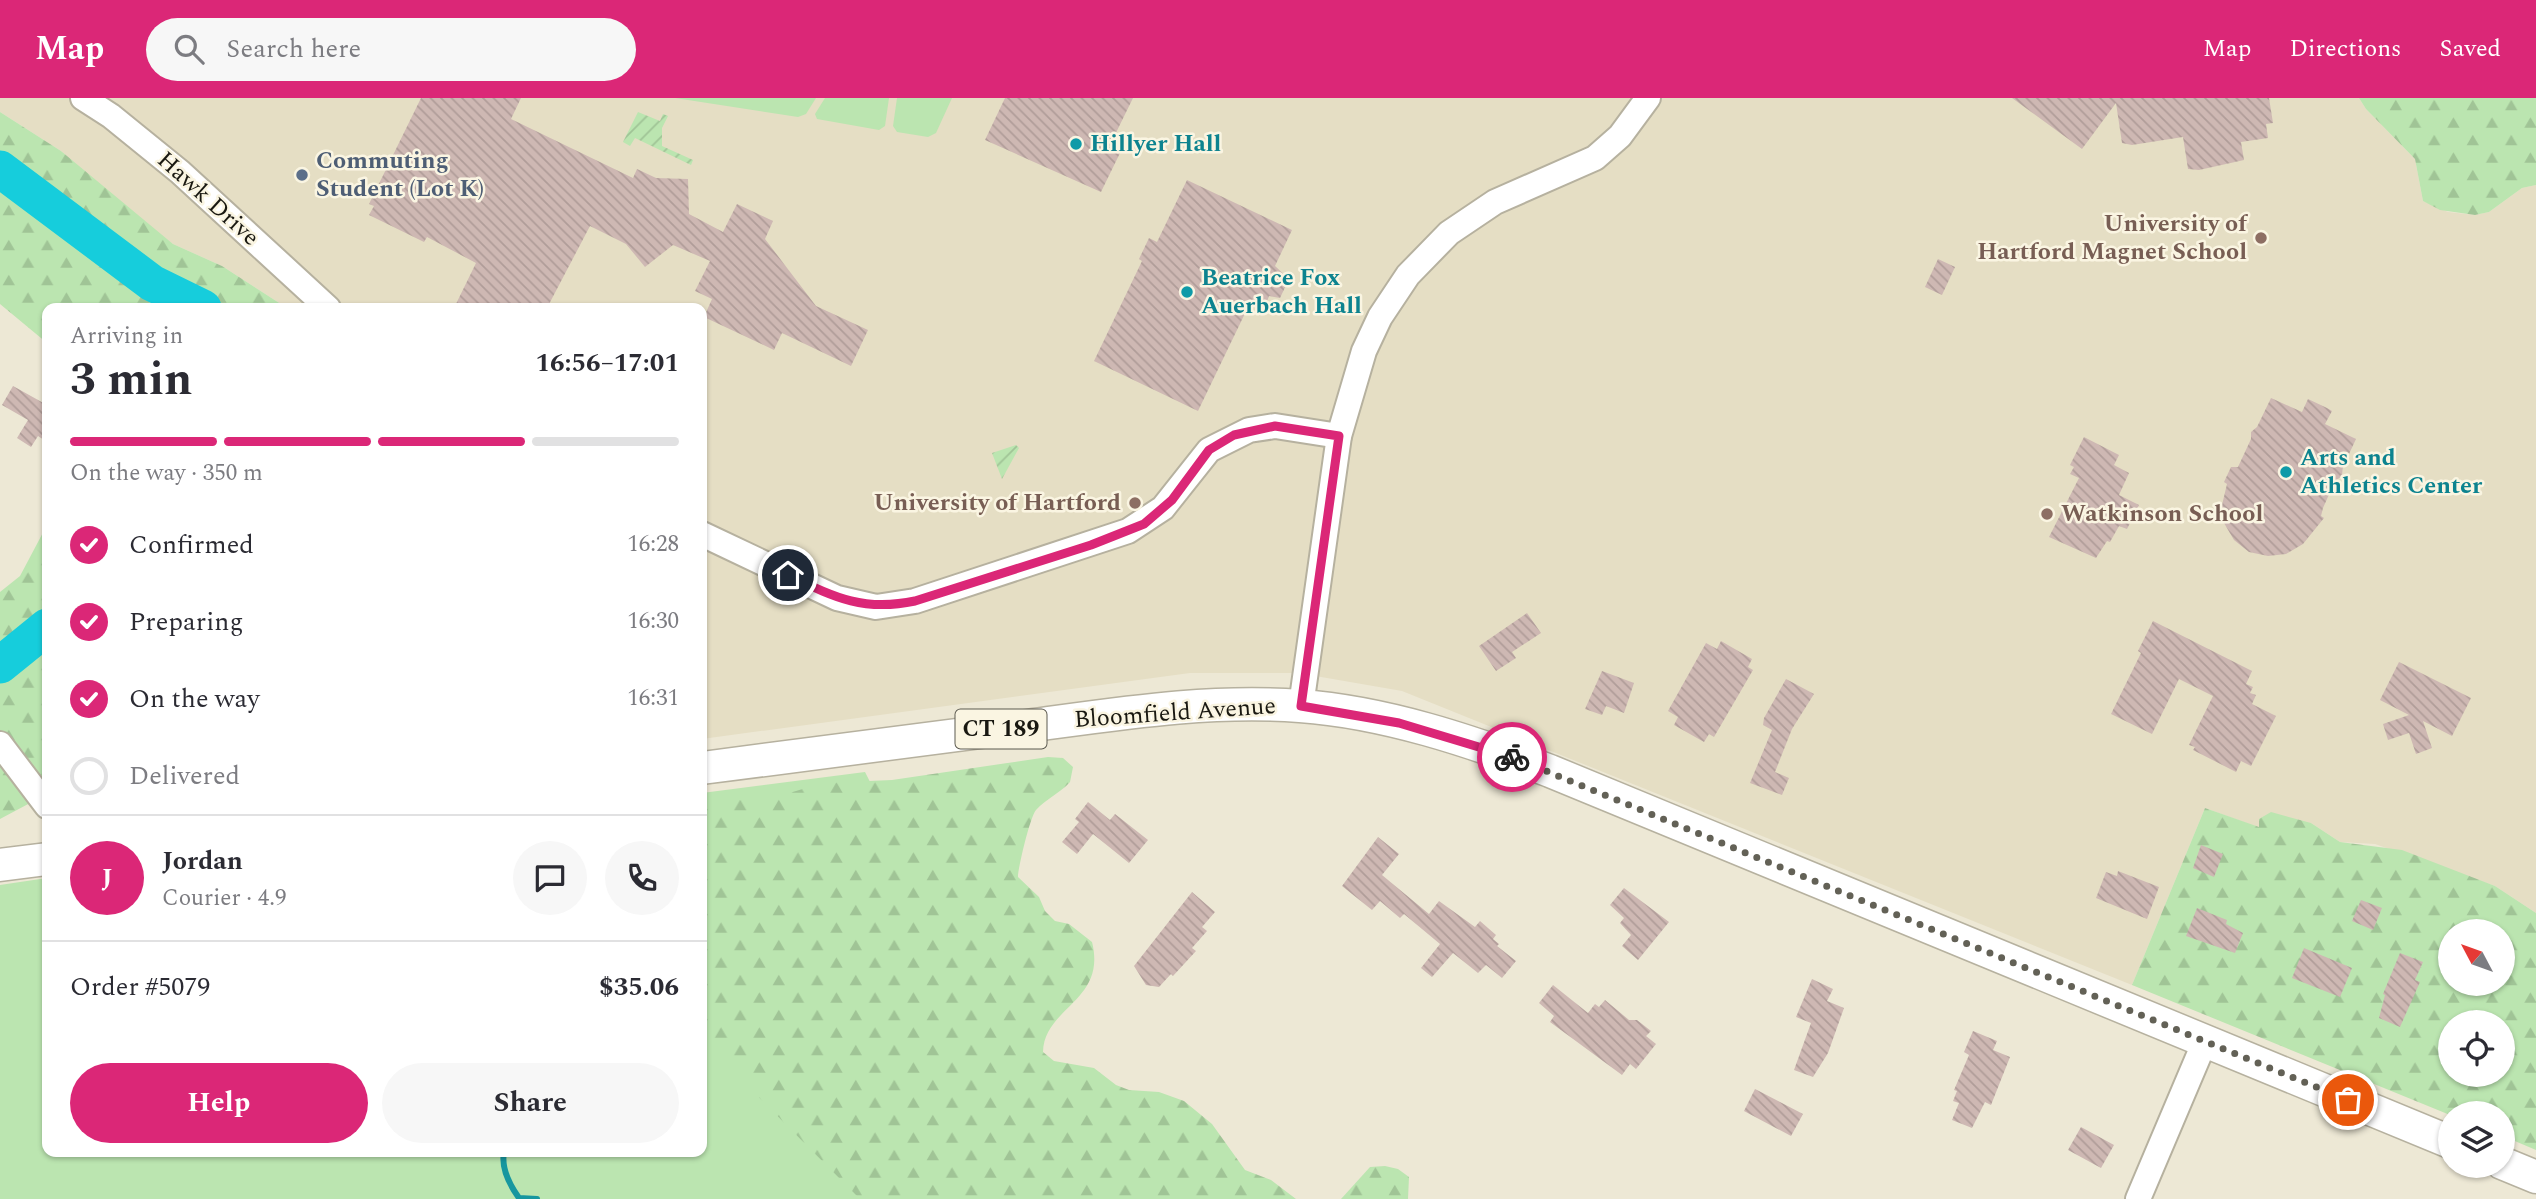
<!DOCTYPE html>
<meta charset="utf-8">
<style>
body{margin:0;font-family:Spectral,serif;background:#f7f7f7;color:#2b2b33;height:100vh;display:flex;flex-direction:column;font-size:26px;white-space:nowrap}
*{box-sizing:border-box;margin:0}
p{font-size:23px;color:#7c7c81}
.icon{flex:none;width:38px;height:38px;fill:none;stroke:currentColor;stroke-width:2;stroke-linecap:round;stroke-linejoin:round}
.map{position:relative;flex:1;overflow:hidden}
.side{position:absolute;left:42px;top:205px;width:665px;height:854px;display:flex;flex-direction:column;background:#fff;border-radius:14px;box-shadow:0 2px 5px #0004}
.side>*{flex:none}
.needle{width:46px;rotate:311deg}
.buttons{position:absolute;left:2438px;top:821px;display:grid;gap:14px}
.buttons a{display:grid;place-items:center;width:77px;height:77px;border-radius:50%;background:#fff;box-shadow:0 2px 5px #0004;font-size:35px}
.pin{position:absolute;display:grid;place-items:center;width:60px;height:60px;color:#fff;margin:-30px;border:4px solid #fff;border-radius:50%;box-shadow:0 2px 7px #0007}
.courier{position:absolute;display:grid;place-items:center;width:70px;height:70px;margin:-35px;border:5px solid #db2777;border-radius:50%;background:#fff;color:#222;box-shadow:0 2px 9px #0007}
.summary em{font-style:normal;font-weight:700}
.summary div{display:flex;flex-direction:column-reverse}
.summary{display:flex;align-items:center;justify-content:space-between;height:119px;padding:0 28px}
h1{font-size:46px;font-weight:700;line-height:52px}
.bar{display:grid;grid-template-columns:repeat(4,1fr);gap:10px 7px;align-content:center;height:84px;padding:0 28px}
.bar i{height:9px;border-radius:5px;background:#e1e1e2}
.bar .active{background:#db2777}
.bar p{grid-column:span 4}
.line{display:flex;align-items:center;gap:18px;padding:0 28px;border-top:2px solid #e1e1e2}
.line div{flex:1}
.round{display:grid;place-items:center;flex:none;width:74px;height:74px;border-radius:37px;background:#f7f7f7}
ol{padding:0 28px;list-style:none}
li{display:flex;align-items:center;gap:21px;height:77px}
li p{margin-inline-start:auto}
li .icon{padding:7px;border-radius:50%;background:#db2777;color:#fff;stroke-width:4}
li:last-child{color:#7c7c81}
li i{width:38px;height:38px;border:4px solid #e1e1e2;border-radius:50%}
.cta{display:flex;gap:14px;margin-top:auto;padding:14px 28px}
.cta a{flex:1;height:80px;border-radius:42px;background:#db2777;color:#fff;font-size:28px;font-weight:700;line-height:80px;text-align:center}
.cta a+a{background:#f7f7f7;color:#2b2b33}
header{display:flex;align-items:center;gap:42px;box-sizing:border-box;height:98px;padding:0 35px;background:#db2777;color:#fff}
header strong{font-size:33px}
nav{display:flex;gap:38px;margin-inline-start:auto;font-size:24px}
.search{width:490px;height:63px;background:#f7f7f7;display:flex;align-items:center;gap:18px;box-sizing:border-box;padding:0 24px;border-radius:38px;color:#7c7c81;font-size:26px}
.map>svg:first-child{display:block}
.built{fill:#e5dec4}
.grass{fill:#bbe5b0}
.forest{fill:url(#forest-firs);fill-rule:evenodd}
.garden{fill:url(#garden-furrows)}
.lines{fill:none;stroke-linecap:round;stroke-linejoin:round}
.stream{stroke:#17979f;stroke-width:6}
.river{stroke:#16cddc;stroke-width:37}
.building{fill:url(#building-back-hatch)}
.minor-casing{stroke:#b6b19f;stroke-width:28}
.major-casing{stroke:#b6b19f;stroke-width:35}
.minor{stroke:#fff;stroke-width:24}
.major{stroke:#fff;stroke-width:32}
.done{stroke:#636156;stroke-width:7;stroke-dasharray:0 12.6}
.route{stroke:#db2777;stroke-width:9}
.culture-dot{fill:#0f9aa8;stroke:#faf5e2;stroke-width:2.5}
.service-dot{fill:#5c6f8a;stroke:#faf5e2;stroke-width:2.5}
.education-dot{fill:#8d6e63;stroke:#faf5e2;stroke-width:2.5}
.labels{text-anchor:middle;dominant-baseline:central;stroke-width:5;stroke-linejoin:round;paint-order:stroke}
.shield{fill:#faf5e2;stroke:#5c5a50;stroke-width:2}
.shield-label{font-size:23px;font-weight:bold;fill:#191811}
.culture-label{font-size:24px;font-weight:bold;fill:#0d838f;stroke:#faf5e2;text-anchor:start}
.service-label{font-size:24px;font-weight:bold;fill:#4e5e75;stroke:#faf5e2;text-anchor:start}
.street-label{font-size:24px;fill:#191811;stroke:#faf5e2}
.education-label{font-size:24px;font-weight:bold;fill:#785e54;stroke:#faf5e2;text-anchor:end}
</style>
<header>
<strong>Map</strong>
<div class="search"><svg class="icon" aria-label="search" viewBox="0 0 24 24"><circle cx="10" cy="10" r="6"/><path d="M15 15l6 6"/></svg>Search here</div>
<nav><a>Map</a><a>Directions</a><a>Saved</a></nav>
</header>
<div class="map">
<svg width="2536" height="1101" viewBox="0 0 2536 1101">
<defs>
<pattern id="forest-firs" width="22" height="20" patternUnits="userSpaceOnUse" patternTransform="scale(1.75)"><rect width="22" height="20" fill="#bbe5b0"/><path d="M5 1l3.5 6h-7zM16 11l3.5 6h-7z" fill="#a0c496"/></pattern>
<pattern id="garden-furrows" width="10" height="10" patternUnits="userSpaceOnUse" patternTransform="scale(1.75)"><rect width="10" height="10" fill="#bbe5b0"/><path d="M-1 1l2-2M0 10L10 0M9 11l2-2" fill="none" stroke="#a0c496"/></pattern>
<pattern id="building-back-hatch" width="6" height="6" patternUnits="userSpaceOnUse" patternTransform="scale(1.75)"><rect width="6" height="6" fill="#ceb8b3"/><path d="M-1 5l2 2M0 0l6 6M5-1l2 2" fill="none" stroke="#b09d99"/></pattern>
</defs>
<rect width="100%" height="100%" fill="#ede8d5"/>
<path class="built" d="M0 0H2359L2366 11 2415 61 2423 103 2448 114 2475 117 2489 114 2522 90 2536 87V815L2495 788 2375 746 2340 744 2311 725 2260 730 2205 710 2132 887 1402 593 1298 575H1190L702 641V210H287L222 168 173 146 150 130 61 53 0 14Z"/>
<g class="grass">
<path d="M675 0H816L806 16 798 19Z"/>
<path d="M825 0H889L885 28 879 32 817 21 815 16Z"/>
<path d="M897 0H952L936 35 928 39 897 34 893 28Z"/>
<path d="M865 674 940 822 1006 927 1188 1074 1237 1101H0V787L47 780V1054H702V695Z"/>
</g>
<g class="forest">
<path d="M2359 0H2536V87L2522 90 2489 114 2475 117 2440 112 2423 103 2415 61 2366 11Z"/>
<path d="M0 14 61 53 173 146 222 168 287 210H47V245L0 206Z"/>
<path d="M47 427V696L0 721V494L20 478Z"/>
<path d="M1048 659 1063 660 1073 669 1070 684C1060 695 1046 701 1036 712 1030 719 1018 770 1018 779L1039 799 1045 813 1055 823 1069 826 1092 844C1107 903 1044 909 1043 954L1054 963 1094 970 1116 987 1129 992 1159 994 1184 1003 1212 1026 1245 1072 1271 1082 1296 1101H860L702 942V706L783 697 822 685 892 682Z"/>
<path d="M2205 710 2259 729V721L2271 714 2311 725 2340 744 2402 752 2495 788 2536 815V1052L2503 1038 2502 1015 2450 1017 2132 887ZM2450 833H2502V886H2450ZM2450 924H2502V976H2450Z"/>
<path d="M1385 1068 1398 1071 1409 1079 1408 1101H1341L1370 1069Z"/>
</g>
<g class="garden">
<path d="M638 14 660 23 663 16 668 18 662 30V48L693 62 691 67 635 40 630 48 623 44Z"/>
<path d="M1016 347 1019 350 1002 381 992 355Z"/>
</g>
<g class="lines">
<path class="stream" d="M504 1054C501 1070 509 1086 519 1100L537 1101"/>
<g class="river">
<path d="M0 71 152 185 203 210"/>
<path d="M0 567 47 529"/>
</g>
</g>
<g class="building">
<path d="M421 0H521L511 21 633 80 637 71 656 80 688 81 689 116 723 134 737 106 773 123 765 141 816 208 868 232 851 268 782 235 774 252 704 219 712 201 695 193 710 163 673 147 645 169 626 146 590 128 547 210H454L476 165 427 139 424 144 369 117 374 108 369 106Z"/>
<path d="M1005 0H1133L1109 49 1120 55 1101 94 985 42Z"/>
<path d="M2012 0H2269L2273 25 2266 26 2268 40 2241 44 2244 62 2199 72 2188 71 2183 39 2132 47 2122 45 2116 5 2082 51Z"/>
<path d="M1187 82 1292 132 1275 168 1289 181 1280 200 1269 198 1264 212 1250 205 1198 313 1094 263 1142 163 1139 161 1149 140 1157 144Z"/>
<path d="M1938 161 1955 169 1942 197 1925 189Z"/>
<path d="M13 288 47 307V344L38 338 31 349 17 340 28 322 2 307Z"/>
<path d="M2271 300 2302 314 2308 301 2327 310 2332 313 2325 326 2356 341 2349 356 2344 354 2342 378 2335 383 2323 410 2321 418 2324 420 2303 446 2286 456 2268 458 2249 454 2234 442 2224 425 2222 407 2227 386 2224 384 2231 369H2238L2251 341V334L2257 329Z"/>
<path d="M2084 339 2119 357 2114 367 2129 375 2119 397 2139 407 2127 431 2119 428 2110 444 2107 443 2096 460 2049 439 2079 380 2070 376 2074 369 2070 367Z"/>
<path d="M1527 515 1541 535 1512 554 1516 560 1496 573 1479 548Z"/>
<path d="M2153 523 2252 573 2246 586 2253 589 2250 595 2256 597 2252 606 2276 618 2251 668 2241 663 2236 674 2193 652 2195 649 2189 647 2213 598 2179 581 2152 636 2111 616 2141 555 2138 553Z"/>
<path d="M1721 543 1752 561 1748 569 1753 572 1714 639 1709 636 1704 644 1674 627 1678 619 1668 613 1706 545 1717 551Z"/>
<path d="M2399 564 2471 600 2452 638 2423 623 2432 650 2416 656 2409 635 2388 642 2383 626 2409 617 2380 602Z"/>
<path d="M1602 573 1634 585 1624 615 1606 608 1602 617 1585 611Z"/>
<path d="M1786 581 1814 596 1792 631 1775 674 1789 680 1782 697 1750 685 1772 632 1763 627 1764 620Z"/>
<path d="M1088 704 1110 722 1115 716 1148 742 1129 765 1093 736 1077 756 1062 744 1079 724 1075 721Z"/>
<path d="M1378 739 1399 756 1382 777 1429 816 1439 803 1475 829 1480 823 1496 837 1493 841 1499 846 1497 848 1516 863 1502 880 1486 867 1478 875 1453 855 1432 879 1421 870 1440 846 1404 816 1400 820 1380 803 1372 812 1342 788Z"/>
<path d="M2201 747 2223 756 2214 779 2193 770Z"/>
<path d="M2118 773 2159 789 2147 821 2096 800 2106 774 2117 778Z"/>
<path d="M1624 790 1669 824 1638 862 1622 848 1631 837 1620 825 1624 820 1610 807Z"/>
<path d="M1192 794 1215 814 1202 829 1207 833 1192 850 1196 853 1173 878 1171 876 1159 889 1146 887 1134 868Z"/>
<path d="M2361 802 2382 810 2373 832 2352 823Z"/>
<path d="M2197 810 2227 822 2226 826 2243 835 2235 855 2186 838Z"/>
<path d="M2304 850 2352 870 2340 899 2292 880Z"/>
<path d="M2400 855 2423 864 2415 882 2420 884 2400 929 2379 920 2385 897 2383 896Z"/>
<path d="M1812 881 1833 891 1827 903 1844 910 1828 955 1813 979 1794 972 1811 925 1796 919Z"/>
<path d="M1553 887 1588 915 1595 906 1599 909 1605 902 1629 922H1637L1651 933 1646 938 1656 946 1636 971 1630 966 1622 977 1550 924 1554 918 1539 905Z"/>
<path d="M1973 933 1997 943 1993 952 2010 959 1991 1007 1985 1004 1972 1030 1952 1022 1959 1005 1953 1003 1957 993 1954 992 1969 957 1964 954Z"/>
<path d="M1755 991 1803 1016 1791 1038 1744 1013Z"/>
<path d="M2081 1029 2114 1047 2101 1070 2068 1052Z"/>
</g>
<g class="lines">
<defs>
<g id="minor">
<path d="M83 0 111 18 180 74 328 210"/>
<path d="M702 436 837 500 876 509 915 503 1128 433 1163 410 1209 352 1249 332 1275 328 1339 338"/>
<path d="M1301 608 1339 338 1364 253 1380 219 1408 177 1449 135 1495 104 1595 60 1620 38 1648 0"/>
<path d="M0 646 47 708"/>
<path d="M2138 1101 2205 943"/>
</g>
<g id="major">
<path d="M702 670C810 656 918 642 1027 628 1117 616 1209 601 1300 608 1385 614 1471 643 1550 673L2450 1044"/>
<path d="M0 767 47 761"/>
<path d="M2502 1065 2536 1079"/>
</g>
</defs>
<use href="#minor" class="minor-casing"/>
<use href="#major" class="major-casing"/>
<use href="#minor" class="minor"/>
<use href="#major" class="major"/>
</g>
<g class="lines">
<path class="done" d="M1512 659 2348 1002"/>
<path class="route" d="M788 477C834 499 863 514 915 503L1091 447 1144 426 1172 402 1209 352 1234 337 1275 328 1339 338 1301 608 1399 625 1512 659"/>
</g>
<g class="culture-dot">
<circle cx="1076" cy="46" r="7"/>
<circle cx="1187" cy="194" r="7"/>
<circle cx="2286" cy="374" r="7"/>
</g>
<circle class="service-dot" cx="302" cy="77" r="7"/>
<g class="education-dot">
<circle cx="2261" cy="140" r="7"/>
<circle cx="1135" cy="405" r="7"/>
<circle cx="2047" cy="416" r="7"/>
</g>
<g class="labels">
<rect class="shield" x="955.5" y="611.5" width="91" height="39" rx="5"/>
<g class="shield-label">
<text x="1001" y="631">CT 189</text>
</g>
<g class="culture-label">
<text x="1090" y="46">Hillyer Hall</text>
<text x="1201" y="180">Beatrice Fox<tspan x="1201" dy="28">Auerbach Hall</tspan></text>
<text x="2300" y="360">Arts and<tspan x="2300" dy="28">Athletics Center</tspan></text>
</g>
<g class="service-label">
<text x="316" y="63">Commuting<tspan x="316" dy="28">Student (Lot K)</tspan></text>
</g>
<g class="street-label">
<text transform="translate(208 101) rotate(42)">Hawk Drive</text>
<text transform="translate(1175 615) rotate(-4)">Bloomfield Avenue</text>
</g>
<g class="education-label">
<text x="2247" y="126">University of<tspan x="2247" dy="28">Hartford Magnet School</tspan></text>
<text x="1121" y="405">University of Hartford</text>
<text x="2061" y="416" text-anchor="start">Watkinson School</text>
</g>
</g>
</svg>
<div class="buttons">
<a><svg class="needle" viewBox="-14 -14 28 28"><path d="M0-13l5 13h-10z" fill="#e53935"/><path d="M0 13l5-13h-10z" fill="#7c7c81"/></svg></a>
<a><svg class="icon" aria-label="locate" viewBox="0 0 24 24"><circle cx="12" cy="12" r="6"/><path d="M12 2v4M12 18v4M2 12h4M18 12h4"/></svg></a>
<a><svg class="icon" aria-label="layers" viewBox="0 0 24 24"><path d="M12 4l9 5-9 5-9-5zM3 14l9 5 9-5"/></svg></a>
</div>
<div class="pin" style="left:2348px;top:1002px;background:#ea580c"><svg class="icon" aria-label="bag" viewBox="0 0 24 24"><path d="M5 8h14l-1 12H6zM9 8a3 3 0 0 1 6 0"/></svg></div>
<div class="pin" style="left:788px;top:477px;background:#1f2937"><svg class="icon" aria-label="home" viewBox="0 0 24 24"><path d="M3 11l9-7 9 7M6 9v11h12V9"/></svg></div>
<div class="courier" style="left:1512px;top:659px"><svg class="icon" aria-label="bike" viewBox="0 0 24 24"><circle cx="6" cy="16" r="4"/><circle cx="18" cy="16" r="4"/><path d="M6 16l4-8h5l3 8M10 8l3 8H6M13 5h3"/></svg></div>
<section class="side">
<div class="summary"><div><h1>3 min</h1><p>Arriving in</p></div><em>16:56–17:01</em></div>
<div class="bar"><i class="active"></i><i class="active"></i><i class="active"></i><i></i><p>On the way · 350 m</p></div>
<ol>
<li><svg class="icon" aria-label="check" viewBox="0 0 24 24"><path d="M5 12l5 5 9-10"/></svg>Confirmed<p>16:28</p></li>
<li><svg class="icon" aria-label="check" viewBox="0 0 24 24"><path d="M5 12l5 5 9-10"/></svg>Preparing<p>16:30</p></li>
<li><svg class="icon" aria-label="check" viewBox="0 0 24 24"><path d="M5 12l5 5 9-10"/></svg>On the way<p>16:31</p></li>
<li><i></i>Delivered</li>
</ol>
<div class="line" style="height:126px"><b class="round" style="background:#db2777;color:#fff">J</b><div><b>Jordan</b><p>Courier · 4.9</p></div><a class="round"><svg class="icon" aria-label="chat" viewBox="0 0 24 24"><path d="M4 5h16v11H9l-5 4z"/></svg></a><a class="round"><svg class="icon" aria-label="phone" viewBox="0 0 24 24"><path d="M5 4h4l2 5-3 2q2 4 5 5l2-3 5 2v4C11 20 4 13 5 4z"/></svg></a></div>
<div class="line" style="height:91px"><div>Order #5079</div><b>$35.06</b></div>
<div class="cta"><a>Help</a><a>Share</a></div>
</section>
</div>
